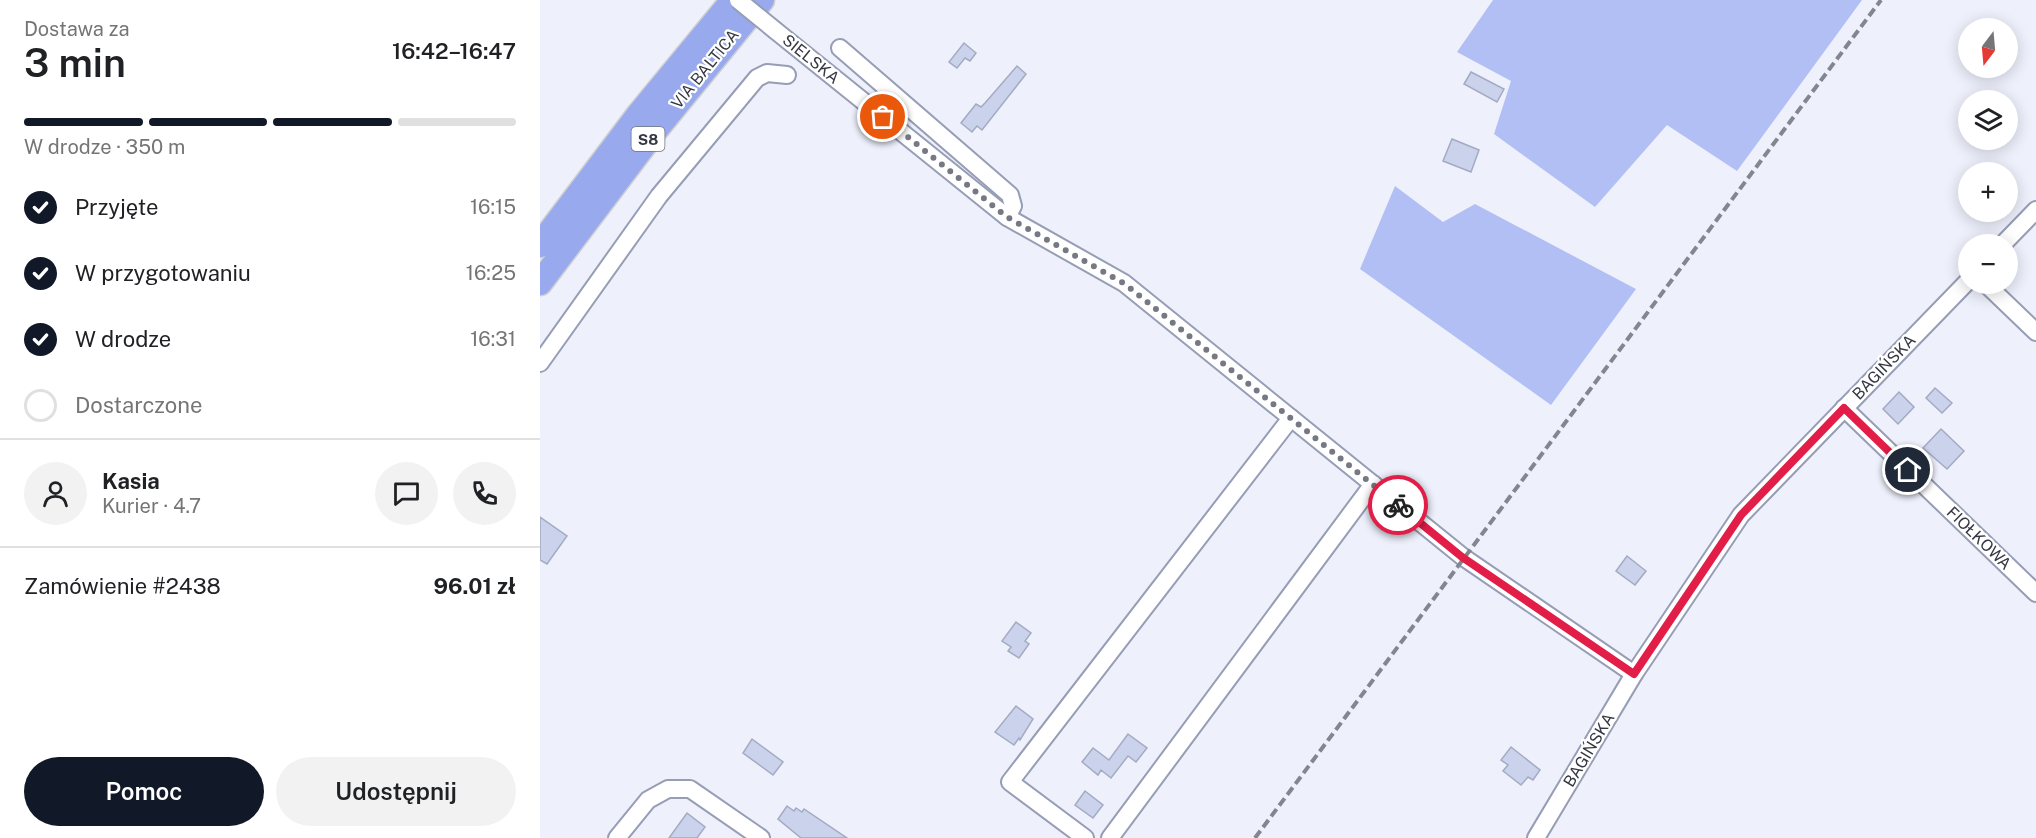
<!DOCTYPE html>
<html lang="pl">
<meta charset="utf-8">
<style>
body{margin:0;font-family:"Public Sans",sans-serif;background:#f2f2f2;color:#202124;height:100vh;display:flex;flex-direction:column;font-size:22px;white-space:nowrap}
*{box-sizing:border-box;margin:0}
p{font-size:20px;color:#757577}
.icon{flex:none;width:33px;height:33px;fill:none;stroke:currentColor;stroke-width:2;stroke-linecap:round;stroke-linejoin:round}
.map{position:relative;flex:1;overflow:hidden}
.drawer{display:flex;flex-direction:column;background:#fff;width:540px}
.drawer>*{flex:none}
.needle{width:39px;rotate:196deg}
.tools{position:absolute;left:1418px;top:18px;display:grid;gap:12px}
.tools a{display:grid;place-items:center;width:60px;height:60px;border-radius:50%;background:#fff;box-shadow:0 3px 15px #0003;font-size:30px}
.pin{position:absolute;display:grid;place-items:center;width:51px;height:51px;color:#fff;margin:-26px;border:3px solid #fff;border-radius:50%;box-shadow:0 2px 6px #0007}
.courier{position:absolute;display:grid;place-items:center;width:60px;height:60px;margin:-30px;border:4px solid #e11d48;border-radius:50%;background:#fff;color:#222;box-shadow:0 2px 8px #0007}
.head em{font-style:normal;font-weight:600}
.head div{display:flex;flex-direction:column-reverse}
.head{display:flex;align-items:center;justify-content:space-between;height:102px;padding:0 24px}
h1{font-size:39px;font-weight:600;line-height:45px}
.bar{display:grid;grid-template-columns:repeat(4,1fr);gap:9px 6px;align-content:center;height:72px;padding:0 24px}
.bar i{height:8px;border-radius:4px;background:#e0e0e0}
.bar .selected{background:#111827}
.bar p{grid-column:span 4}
.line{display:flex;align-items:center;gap:15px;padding:0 24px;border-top:2px solid #e0e0e0}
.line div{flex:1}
.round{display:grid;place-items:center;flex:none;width:63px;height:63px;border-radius:32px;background:#f2f2f2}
ol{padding:0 24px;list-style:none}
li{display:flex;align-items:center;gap:18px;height:66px}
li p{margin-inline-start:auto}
li .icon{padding:6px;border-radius:50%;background:#111827;color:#fff;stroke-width:4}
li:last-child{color:#757577}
li i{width:33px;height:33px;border:3px solid #e0e0e0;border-radius:50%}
.cta{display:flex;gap:12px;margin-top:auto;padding:12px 24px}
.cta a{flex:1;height:69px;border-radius:36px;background:#111827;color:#fff;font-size:24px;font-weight:600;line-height:69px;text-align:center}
.cta a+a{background:#f2f2f2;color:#202124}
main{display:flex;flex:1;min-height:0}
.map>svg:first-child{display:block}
.forest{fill:#b2bff4}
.building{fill:#cbd2eb;stroke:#a3aac2;stroke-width:1.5}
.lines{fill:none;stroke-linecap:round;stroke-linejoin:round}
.minor-casing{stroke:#969db5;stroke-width:20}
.highway-casing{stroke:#cfcfd2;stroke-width:27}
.minor{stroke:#fff;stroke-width:16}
.highway{stroke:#98a9ee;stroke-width:24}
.rail{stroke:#838690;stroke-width:4;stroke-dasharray:9 4.5;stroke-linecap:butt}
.minor-bridge-casing{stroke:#969db5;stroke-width:20;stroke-linecap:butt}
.minor-bridge{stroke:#fff;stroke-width:16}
.done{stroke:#767983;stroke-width:6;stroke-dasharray:0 10.8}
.route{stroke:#e11d48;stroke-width:8}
.labels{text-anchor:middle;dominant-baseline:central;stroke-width:4.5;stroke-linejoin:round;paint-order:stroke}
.shield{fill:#fff;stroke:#72747b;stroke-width:1.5}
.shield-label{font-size:15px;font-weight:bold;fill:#353842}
.street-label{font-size:16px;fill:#353842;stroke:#fff}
</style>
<main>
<section class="drawer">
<div class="head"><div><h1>3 min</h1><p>Dostawa za</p></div><em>16:42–16:47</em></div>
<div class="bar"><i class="selected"></i><i class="selected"></i><i class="selected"></i><i></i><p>W drodze · 350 m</p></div>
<ol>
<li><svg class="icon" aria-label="check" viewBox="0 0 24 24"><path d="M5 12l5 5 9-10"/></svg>Przyjęte<p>16:15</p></li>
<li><svg class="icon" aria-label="check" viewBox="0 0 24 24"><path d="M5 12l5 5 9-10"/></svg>W przygotowaniu<p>16:25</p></li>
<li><svg class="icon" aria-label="check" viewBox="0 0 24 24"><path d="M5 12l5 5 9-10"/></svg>W drodze<p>16:31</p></li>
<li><i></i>Dostarczone</li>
</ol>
<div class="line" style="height:108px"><a class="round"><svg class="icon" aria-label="person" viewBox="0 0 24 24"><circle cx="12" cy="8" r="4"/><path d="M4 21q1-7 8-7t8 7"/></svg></a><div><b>Kasia</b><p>Kurier · 4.7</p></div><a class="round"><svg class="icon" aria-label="chat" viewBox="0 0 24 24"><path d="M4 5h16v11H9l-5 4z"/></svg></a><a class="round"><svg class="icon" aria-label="phone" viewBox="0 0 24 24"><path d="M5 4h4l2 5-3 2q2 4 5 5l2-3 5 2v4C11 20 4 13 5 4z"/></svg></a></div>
<div class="line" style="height:78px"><div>Zamówienie #2438</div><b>96.01 zł</b></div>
<div class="cta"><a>Pomoc</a><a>Udostępnij</a></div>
</section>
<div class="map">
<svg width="1496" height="838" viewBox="0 0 1496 838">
<rect width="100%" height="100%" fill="#eef1fc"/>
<g class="forest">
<path d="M953 0H1322L1197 171 1127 125 1055 207 954 134 971 81 917 52Z"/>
<path d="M855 186 903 222 935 204 1096 289 1011 405 820 269Z"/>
</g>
<g class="building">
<path d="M424 43 436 53 430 61 425 58 417 68 409 62Z"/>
<path d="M477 66 486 74 442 130 437 126 432 132 421 123 436 104 441 107 445 103Z"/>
<path d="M931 72 964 89 957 102 924 84Z"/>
<path d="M912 139 939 150 931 172 903 161Z"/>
<path d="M1395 388 1412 403 1402 413 1386 398Z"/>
<path d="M1359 392 1374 407 1358 424 1343 409Z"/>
<path d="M1401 429 1424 451 1407 469 1383 448Z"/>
<path d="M0 517 27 536 7 564 0 560Z"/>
<path d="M1087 556 1106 571 1095 585 1076 571Z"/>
<path d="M476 622 491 633 485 641 489 644 479 658 468 651 471 647 462 641Z"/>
<path d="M476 706 493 719 480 740 479 738 474 745 455 732Z"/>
<path d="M588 734 607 748 596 762 588 756 571 778 561 770 558 775 542 762 553 748 569 760Z"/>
<path d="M212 739 243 762 233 775 203 753Z"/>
<path d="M971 747 1000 770 993 780 988 777 981 785 963 771 968 765 961 760Z"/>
<path d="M545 791 563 805 553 818 535 805Z"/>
<path d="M247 806 254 811 256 808 262 812 264 809 307 838H261L238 819Z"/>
<path d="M147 813 165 827 157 838H129Z"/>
</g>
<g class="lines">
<defs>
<g id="minor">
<path d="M236 31 467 217 584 283 923 557 1094 674"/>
<path d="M300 48 470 195 473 206 467 217"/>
<path d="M1463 244 1496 210"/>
<path d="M1446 284 1496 332"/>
<path d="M0 363 119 196 217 78 227 73 247 75"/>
<path d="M1304 408 1496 593"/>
<path d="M77 838 108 800 128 789H150L221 838"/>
<path d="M545 838 470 782 751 418"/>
<path d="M570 838 833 484"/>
<path d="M996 838 1094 674 1201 515 1428 281"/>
</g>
<g id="highway">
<path d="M0 245 99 114 193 0"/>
<path d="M0 283 115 131 222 0"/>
</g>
</defs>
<use href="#minor" class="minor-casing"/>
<use href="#highway" class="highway-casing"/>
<use href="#minor" class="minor"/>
<use href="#highway" class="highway"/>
<path class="rail" d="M715 838 1341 0"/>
<defs>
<path id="minor-bridge" d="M198 0 236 31"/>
</defs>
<use href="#minor-bridge" class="minor-bridge-casing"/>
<use href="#minor-bridge" class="minor-bridge"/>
</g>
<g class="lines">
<path class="done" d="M343 117 467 217 585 284 858 505"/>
<path class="route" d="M858 505 922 557 1094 674 1201 515 1304 408 1368 470"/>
</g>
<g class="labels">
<rect class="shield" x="91.5" y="127" width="33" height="24" rx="4.5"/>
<g class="shield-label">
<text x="108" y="139">S8</text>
</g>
<g class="street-label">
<text transform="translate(271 59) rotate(39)">SIELSKA</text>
<text transform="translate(165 69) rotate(-51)">VIA BALTICA</text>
<text transform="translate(1344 367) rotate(-46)">BAGIŃSKA</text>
<text transform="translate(1439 538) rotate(44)">FIOŁKOWA</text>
<text transform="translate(1049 750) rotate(-59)">BAGIŃSKA</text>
</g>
</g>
</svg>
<div class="tools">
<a><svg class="needle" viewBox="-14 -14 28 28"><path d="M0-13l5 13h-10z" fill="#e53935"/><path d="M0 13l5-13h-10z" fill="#757577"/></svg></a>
<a><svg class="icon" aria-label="layers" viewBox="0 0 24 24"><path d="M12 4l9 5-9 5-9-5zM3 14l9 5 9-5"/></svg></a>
<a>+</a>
<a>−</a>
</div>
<div class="pin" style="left:343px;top:117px;background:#ea580c"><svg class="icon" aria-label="bag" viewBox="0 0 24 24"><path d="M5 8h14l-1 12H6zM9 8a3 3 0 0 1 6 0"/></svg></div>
<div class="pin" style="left:1368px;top:470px;background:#1f2937"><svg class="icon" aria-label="home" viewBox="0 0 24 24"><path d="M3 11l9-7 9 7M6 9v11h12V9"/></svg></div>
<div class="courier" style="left:858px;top:505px"><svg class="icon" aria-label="bike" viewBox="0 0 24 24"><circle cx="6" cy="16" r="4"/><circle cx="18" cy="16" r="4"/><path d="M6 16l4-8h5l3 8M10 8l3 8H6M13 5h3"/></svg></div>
</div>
</main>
